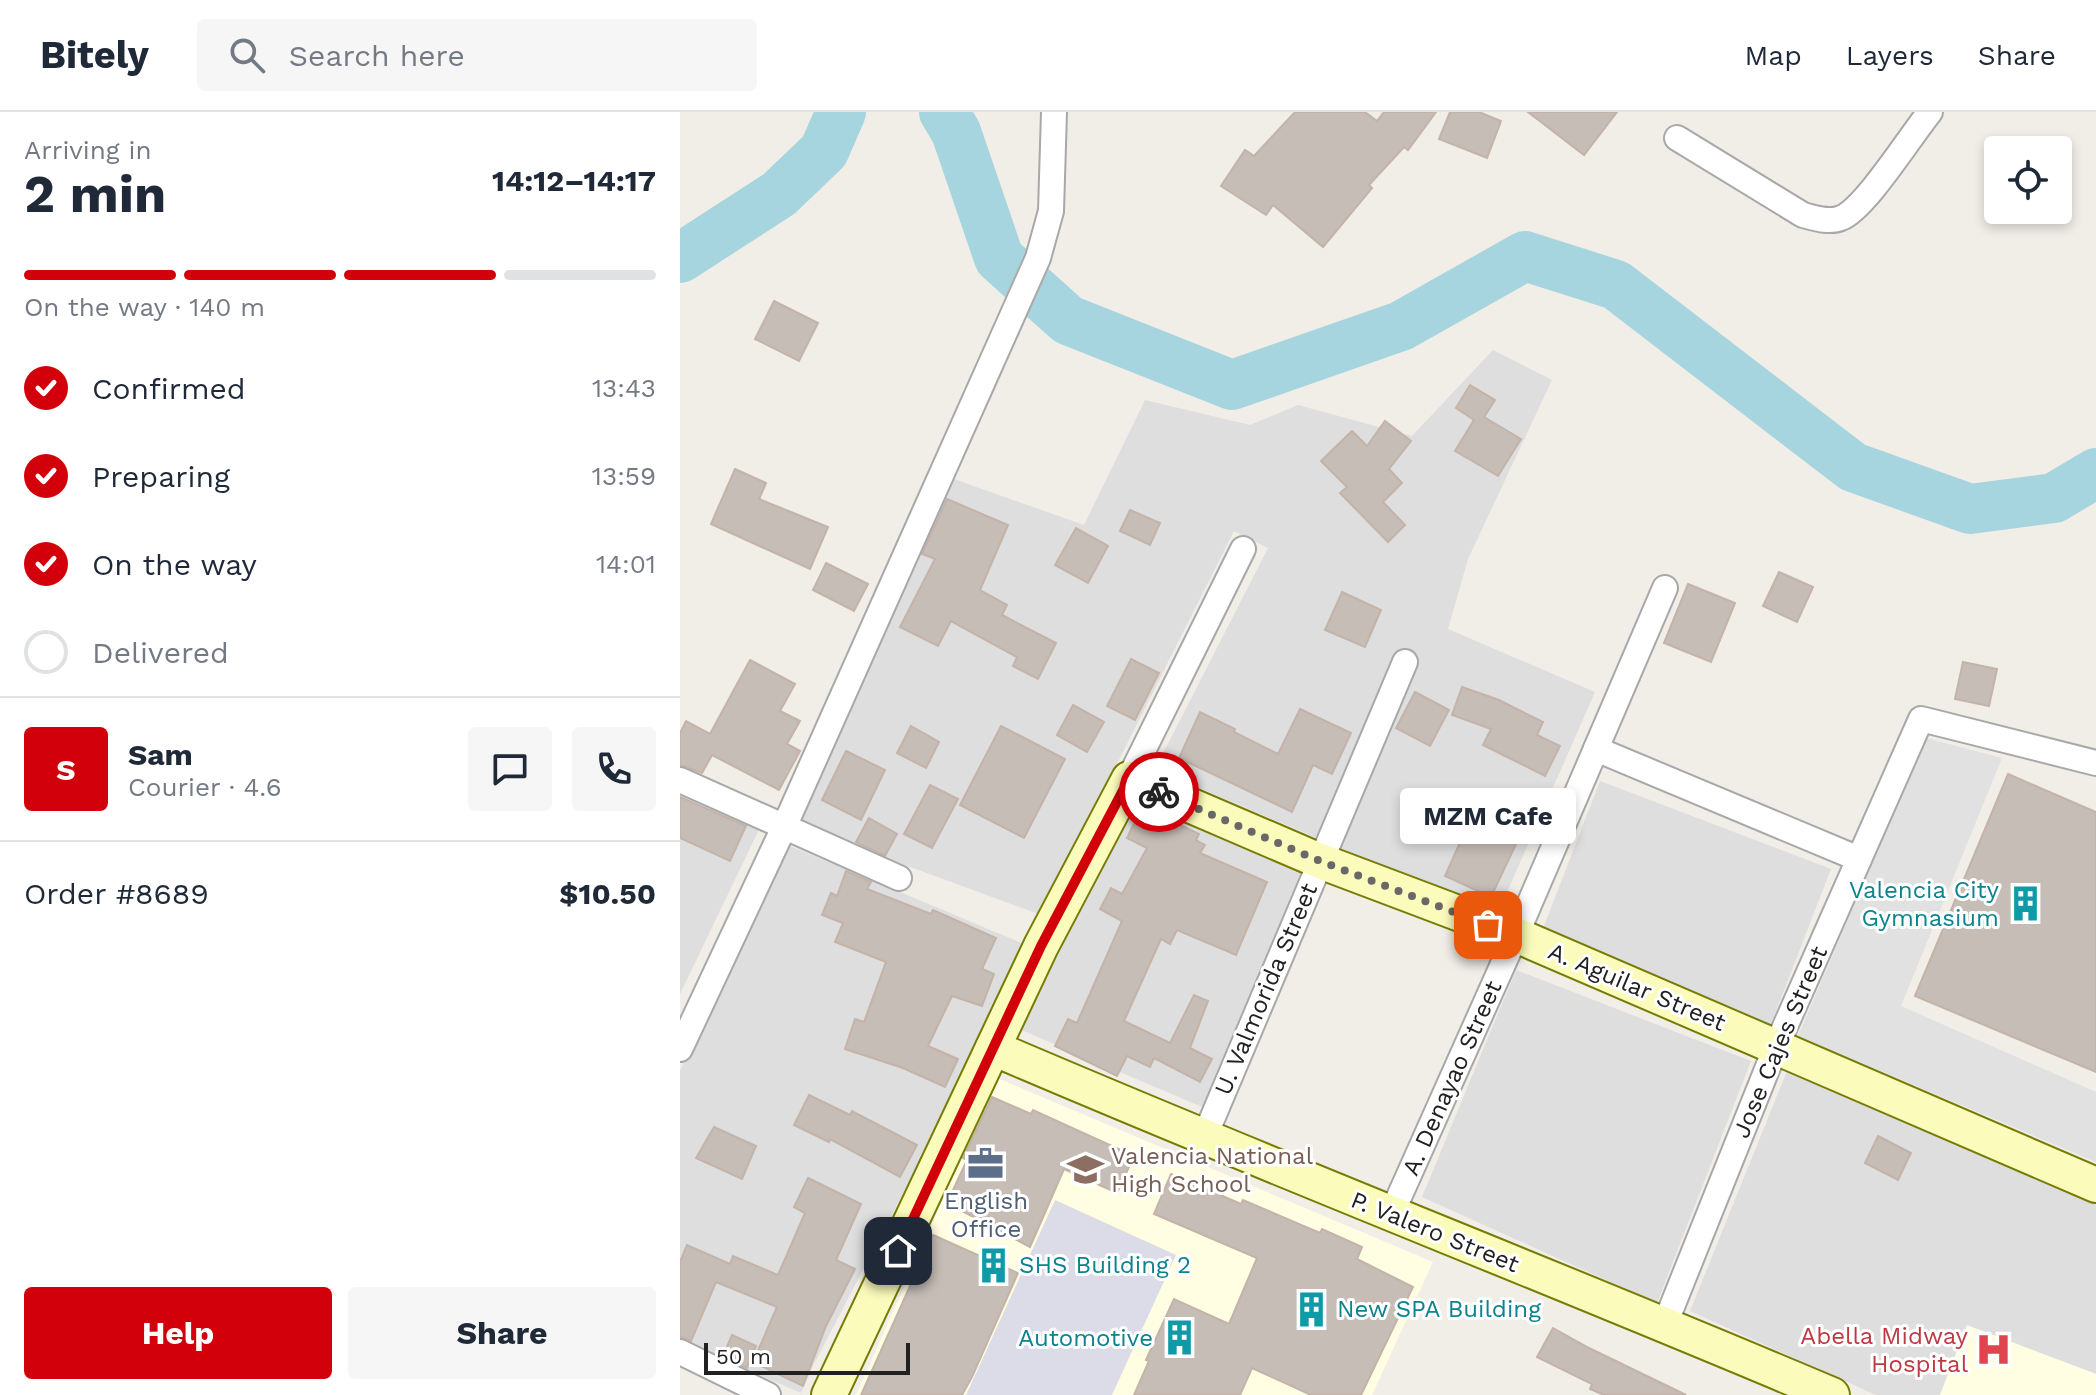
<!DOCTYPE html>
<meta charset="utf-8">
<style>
body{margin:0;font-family:"Work Sans",sans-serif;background:#f6f6f7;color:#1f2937;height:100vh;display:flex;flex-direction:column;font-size:30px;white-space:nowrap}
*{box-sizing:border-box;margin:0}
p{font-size:26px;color:#747a83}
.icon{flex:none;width:44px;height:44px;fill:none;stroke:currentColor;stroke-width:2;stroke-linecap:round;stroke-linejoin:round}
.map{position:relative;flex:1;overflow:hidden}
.panel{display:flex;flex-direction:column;background:#fff;width:680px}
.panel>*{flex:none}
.buttons{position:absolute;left:1304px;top:24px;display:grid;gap:16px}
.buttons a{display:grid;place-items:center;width:88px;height:88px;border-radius:8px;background:#fff;box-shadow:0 4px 12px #0003;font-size:40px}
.scale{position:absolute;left:24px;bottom:20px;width:206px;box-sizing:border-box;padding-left:8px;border:4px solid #212121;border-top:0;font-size:22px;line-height:28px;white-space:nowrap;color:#212121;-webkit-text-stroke:6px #fff;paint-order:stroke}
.pin{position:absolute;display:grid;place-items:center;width:68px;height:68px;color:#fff;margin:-34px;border-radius:16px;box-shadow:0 4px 12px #0006}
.courier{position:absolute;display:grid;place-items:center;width:80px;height:80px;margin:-40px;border:6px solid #d1000a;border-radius:50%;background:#fff;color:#222;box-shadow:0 2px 10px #0007}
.bubble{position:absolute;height:56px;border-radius:8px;background:#fff;box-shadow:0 4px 12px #0003;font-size:26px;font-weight:700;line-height:56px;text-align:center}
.overview em{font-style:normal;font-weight:700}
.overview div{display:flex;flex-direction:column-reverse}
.overview{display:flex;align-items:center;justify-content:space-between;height:136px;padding:0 24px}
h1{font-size:52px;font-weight:700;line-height:60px}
.bar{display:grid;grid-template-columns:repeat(4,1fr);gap:12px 8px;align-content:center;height:96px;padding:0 24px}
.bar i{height:10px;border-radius:6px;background:#e0e1e3}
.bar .active{background:#d1000a}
.bar p{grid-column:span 4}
.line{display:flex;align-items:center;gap:20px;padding:0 24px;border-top:2px solid #e0e1e3}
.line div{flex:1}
.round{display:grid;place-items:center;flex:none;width:84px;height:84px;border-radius:8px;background:#f6f6f7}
ol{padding:0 24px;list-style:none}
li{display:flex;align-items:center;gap:24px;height:88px}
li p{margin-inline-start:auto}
li .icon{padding:8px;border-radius:50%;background:#d1000a;color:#fff;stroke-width:4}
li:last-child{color:#747a83}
li i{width:44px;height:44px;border:4px solid #e0e1e3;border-radius:50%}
.action{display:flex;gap:16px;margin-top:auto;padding:16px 24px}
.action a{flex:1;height:92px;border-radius:8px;background:#d1000a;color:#fff;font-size:32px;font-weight:700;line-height:92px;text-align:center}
.action a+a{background:#f6f6f7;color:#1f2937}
header{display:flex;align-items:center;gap:48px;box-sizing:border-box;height:112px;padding:0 40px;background:#fff;border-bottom:2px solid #e0e1e3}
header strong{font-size:38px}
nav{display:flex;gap:44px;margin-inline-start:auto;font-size:28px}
.search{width:560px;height:72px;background:#f6f6f7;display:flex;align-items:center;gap:20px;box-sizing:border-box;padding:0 28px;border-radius:8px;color:#747a83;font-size:30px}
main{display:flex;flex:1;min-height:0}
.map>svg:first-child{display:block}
.residential{fill:#dfdede}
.education{fill:#fffee2}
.parking{fill:#e1e1e1}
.plaza{fill:#dbdce7}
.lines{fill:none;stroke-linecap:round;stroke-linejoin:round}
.river{stroke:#a7d5df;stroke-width:50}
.building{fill:#c6bdb6;stroke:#c3b3a9;stroke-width:2}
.street-casing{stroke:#a8a8a8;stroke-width:28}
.secondary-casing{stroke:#757c03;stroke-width:38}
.street{stroke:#fff;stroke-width:24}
.secondary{stroke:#fbfbbb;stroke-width:34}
.done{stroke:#6a6866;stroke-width:8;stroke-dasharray:0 14.4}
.route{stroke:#d1000a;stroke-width:10}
.labels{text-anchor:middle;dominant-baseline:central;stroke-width:6;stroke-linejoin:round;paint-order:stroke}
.culture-label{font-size:24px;fill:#0d838f;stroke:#fff;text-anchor:end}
.street-label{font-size:24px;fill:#212121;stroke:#fff}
.education-label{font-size:24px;fill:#785e54;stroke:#fff;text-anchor:start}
.service-label{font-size:24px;fill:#4e5e75;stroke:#fff}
.health-label{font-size:24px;fill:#be3a42;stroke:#fff;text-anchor:end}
</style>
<header>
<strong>Bitely</strong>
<div class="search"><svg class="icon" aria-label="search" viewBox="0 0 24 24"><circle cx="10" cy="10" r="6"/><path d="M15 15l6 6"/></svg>Search here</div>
<nav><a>Map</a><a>Layers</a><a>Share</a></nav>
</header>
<main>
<section class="panel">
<div class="overview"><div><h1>2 min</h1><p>Arriving in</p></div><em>14:12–14:17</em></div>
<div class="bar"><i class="active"></i><i class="active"></i><i class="active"></i><i></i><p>On the way · 140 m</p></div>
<ol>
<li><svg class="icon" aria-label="check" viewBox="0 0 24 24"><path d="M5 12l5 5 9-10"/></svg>Confirmed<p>13:43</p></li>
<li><svg class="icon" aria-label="check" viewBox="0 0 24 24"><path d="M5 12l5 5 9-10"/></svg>Preparing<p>13:59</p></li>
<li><svg class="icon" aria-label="check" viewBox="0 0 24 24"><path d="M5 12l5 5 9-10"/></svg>On the way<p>14:01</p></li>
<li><i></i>Delivered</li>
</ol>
<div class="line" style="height:144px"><b class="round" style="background:#d1000a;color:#fff">S</b><div><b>Sam</b><p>Courier · 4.6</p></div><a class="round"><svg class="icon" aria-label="chat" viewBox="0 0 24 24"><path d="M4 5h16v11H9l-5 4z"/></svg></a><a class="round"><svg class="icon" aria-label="phone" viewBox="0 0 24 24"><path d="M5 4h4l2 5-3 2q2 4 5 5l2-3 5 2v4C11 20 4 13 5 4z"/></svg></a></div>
<div class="line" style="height:104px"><div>Order #8689</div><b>$10.50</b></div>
<div class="action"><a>Help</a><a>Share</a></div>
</section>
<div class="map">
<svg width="1416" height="1283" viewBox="0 0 1416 1283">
<rect width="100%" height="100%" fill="#f1ede7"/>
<g class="residential">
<path d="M813 238 872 268 788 447 768 517 915 580 817 803 475 657 588 436 554 419 361 803 116 713 271 366 404 413 465 288 570 313 618 293 732 324Z"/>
<path d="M0 662 87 701 0 882Z"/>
<path d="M920 669 1151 757 1089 917 859 827Z"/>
<path d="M458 682 624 756 527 997 339 917Z"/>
<path d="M103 731 351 835 133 1254 121 1281 0 1228V959Z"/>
<path d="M836 858 1071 949 977 1191 742 1085Z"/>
<path d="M1107 959 1416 1093V1262L1287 1214 1260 1283H1196L1010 1199Z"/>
</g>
<g class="education">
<path d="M317 966 753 1150 692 1283H176Z"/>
<path d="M1287 1213 1416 1262V1283H1260Z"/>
</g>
<path class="parking" d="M1246 626 1322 646 1221 894 1416 980V1050L1118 924Z"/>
<path class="plaza" d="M375 1088 496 1143 432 1283H286Z"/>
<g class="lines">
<g class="river">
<path d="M264 0 276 20 319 146 388 208 552 273 721 214 845 144 936 173 1173 355 1290 397 1374 386 1416 361"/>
<path d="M0 146 99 82 144 39 161 0"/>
</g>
</g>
<g class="building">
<path d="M615 0H685L697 9 704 0H756L728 38 724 35 689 73 692 76 643 135 593 93 586 103 541 74 565 38 574 44Z"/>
<path d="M770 0H799L821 9 807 46 759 27Z"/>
<path d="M848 0H937L904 43Z"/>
<path d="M94 189 138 211 119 249 75 227Z"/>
<path d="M790 273 815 288 804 305 841 327 818 364 775 339 794 308 776 296Z"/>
<path d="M705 309 731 329 709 357 722 371 703 390 725 413 708 430 660 381 667 375 641 349 672 319 687 334Z"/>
<path d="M55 357 86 371 79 387 148 415 130 457 31 412Z"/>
<path d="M267 387 328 413 300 478 327 493 322 503 376 531 358 567 333 554 337 545 271 509 258 534 220 515 255 447 242 442Z"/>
<path d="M450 398 480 411 470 433 440 419Z"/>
<path d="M396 416 428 434 408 471 375 453Z"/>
<path d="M146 451 188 472 174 499 133 478Z"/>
<path d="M1099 460 1133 475 1117 510 1083 494Z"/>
<path d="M1008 472 1055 491 1031 550 984 531Z"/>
<path d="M662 480 701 498 685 535 645 518Z"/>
<path d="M451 547 479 561 455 608 427 594Z"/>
<path d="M70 548 115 572 100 599 120 609 107 632 120 639 99 678 32 643 22 661 0 653V621L6 609 30 622Z"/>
<path d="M1283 550 1317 557 1309 594 1275 587Z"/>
<path d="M782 575 819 588 863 610 857 623 880 634 865 664 803 633 811 617 772 603Z"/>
<path d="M735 580 769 598 750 634 716 616Z"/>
<path d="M393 593 424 610 407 640 377 623Z"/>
<path d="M620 597 671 621 652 662 633 653 612 700 499 646 520 600 555 617 554 620 598 642Z"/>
<path d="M231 614 259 630 246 656 217 641Z"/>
<path d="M321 614 385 647 344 726 280 693Z"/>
<path d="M166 639 205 658 181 708 142 688Z"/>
<path d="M1328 662 1416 700V960L1235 884Z"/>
<path d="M250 673 278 687 252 736 224 722Z"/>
<path d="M0 685 66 714 50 749 0 726Z"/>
<path d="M462 695 519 722 516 728 525 733 520 741 587 770 556 843 497 818 490 832 481 827 444 909 490 931 514 883 528 889 510 936 532 947 520 970 474 946 470 955 447 944 437 964 375 934 388 907 397 911 442 809 420 797 431 776 442 782 467 736 447 726Z"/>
<path d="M189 706 217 722 205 744 176 730Z"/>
<path d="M790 708 837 730 811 785 765 764Z"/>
<path d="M166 759 191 770 187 777 251 802 253 798 316 826 302 857 314 862 302 894 272 884 248 934 278 947 265 975 223 956 165 937 175 907 184 910 206 850 155 830 163 811 142 803 151 781 157 784Z"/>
<path d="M129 983 170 1003 172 999 237 1033 220 1065 150 1027 149 1030 114 1013Z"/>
<path d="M312 985 351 1002 353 998 454 1044 437 1081 384 1057 350 1135 267 1091 287 1048 283 1046Z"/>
<path d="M34 1015 76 1034 62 1067 16 1046Z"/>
<path d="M1198 1024 1231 1041 1218 1068 1185 1051Z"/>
<path d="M491 1062 561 1092 563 1088 640 1121 642 1117 682 1135 677 1147 733 1175 681 1283H631L572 1256 560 1283H454L469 1249 466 1248 494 1187 549 1212 577 1146 474 1102Z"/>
<path d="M128 1066 181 1092 156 1148 175 1157 146 1214 123 1274 73 1250 97 1195 36 1170 11 1229 0 1225V1150L7 1133 50 1152 53 1144 98 1163 125 1101 114 1095Z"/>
<path d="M253 1123 338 1161 292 1265 282 1283H181Z"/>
<path d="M873 1216 909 1236 1006 1283H924L910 1277 912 1272 857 1245Z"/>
<path d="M52 1223 76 1234 67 1256 43 1244Z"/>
</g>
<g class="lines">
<defs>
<g id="street">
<path d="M997 26 1123 103C1135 106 1149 111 1161 106 1185 97 1231 23 1250 0"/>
<path d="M916 637 1179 747"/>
<path d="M449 667 563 437"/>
<path d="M0 668 219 766"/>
<path d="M0 937 105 713 358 146 371 99 374 0"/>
<path d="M524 1026 725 550"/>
<path d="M711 1103 836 823 985 476"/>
<path d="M985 1212 1096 935 1241 607 1416 651"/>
<path d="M0 1240 88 1283"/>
</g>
<g id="secondary">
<path d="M313 936C592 1056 874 1165 1152 1283"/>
<path d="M149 1283 361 834 449 667 640 749 836 823 1416 1073"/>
</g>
</defs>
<use href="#street" class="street-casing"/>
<use href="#secondary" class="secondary-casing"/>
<use href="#street" class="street"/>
<use href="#secondary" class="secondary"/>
</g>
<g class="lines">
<path class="done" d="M479 680 640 749 808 813"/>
<path class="route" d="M218 1139 361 834 449 667 479 680"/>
</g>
<defs>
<symbol id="building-bare" viewBox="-9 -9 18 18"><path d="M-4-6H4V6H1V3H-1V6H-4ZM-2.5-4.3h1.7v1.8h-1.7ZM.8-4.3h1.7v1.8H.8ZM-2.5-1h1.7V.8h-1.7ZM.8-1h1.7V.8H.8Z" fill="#0f9aa8" stroke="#fff" stroke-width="2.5" paint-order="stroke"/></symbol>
<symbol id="office-bare" viewBox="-9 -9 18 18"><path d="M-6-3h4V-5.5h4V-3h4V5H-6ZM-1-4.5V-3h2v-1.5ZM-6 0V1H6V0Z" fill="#5c6f8a" stroke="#fff" stroke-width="2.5" paint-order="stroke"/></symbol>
<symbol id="school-bare" viewBox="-9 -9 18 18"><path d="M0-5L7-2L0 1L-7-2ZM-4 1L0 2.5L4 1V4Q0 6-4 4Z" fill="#8d6e63" stroke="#fff" stroke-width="2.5" paint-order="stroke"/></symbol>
<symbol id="hospital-bare" viewBox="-9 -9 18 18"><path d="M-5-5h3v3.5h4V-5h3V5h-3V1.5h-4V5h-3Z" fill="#e0444e" stroke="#fff" stroke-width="2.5" paint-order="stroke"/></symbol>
</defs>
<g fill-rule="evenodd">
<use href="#building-bare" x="1320" y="766" width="51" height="51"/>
<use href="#office-bare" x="280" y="1026" width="51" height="51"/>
<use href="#school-bare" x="380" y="1032" width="51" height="51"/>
<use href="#building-bare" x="288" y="1128" width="51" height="51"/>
<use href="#building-bare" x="606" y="1172" width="51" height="51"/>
<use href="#building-bare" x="474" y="1200" width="51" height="51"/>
<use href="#hospital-bare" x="1288" y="1212" width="51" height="51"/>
</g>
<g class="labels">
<g class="culture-label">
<text x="1319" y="778">Valencia City<tspan x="1319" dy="28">Gymnasium</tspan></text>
<text x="339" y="1153" text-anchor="start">SHS Building 2</text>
<text x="657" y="1197" text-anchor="start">New SPA Building</text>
<text x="473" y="1226">Automotive</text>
</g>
<g class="street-label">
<text transform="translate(957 875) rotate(23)">A. Aguilar Street</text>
<text transform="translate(586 877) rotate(-67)">U. Valmorida Street</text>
<text transform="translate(1100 930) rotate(-67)">Jose Cajes Street</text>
<text transform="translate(772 966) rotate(-66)">A. Denayao Street</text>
<text transform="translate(755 1120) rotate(22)">P. Valero Street</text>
</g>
<g class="education-label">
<text x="431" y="1044">Valencia National<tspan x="431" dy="28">High School</tspan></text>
</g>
<g class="service-label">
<text x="306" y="1089">English<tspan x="306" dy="28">Office</tspan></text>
</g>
<g class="health-label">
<text x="1288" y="1224">Abella Midway<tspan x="1288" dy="28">Hospital</tspan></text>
</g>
</g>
</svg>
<div class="buttons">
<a><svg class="icon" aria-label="locate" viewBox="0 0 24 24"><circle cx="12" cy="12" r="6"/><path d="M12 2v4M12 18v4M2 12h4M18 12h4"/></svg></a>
</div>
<div class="scale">50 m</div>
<div class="pin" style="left:808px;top:813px;background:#ea580c"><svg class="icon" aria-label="bag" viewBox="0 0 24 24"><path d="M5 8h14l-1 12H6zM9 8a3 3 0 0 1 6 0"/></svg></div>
<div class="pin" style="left:218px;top:1139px;background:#1f2937"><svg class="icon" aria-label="home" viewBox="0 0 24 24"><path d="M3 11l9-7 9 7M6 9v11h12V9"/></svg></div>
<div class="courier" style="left:479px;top:680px"><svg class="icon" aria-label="bike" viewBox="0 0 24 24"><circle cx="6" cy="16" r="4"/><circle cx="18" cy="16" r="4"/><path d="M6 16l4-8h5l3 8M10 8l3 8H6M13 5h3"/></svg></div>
<div class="bubble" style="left:720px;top:676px;width:176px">MZM Cafe</div>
</div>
</main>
